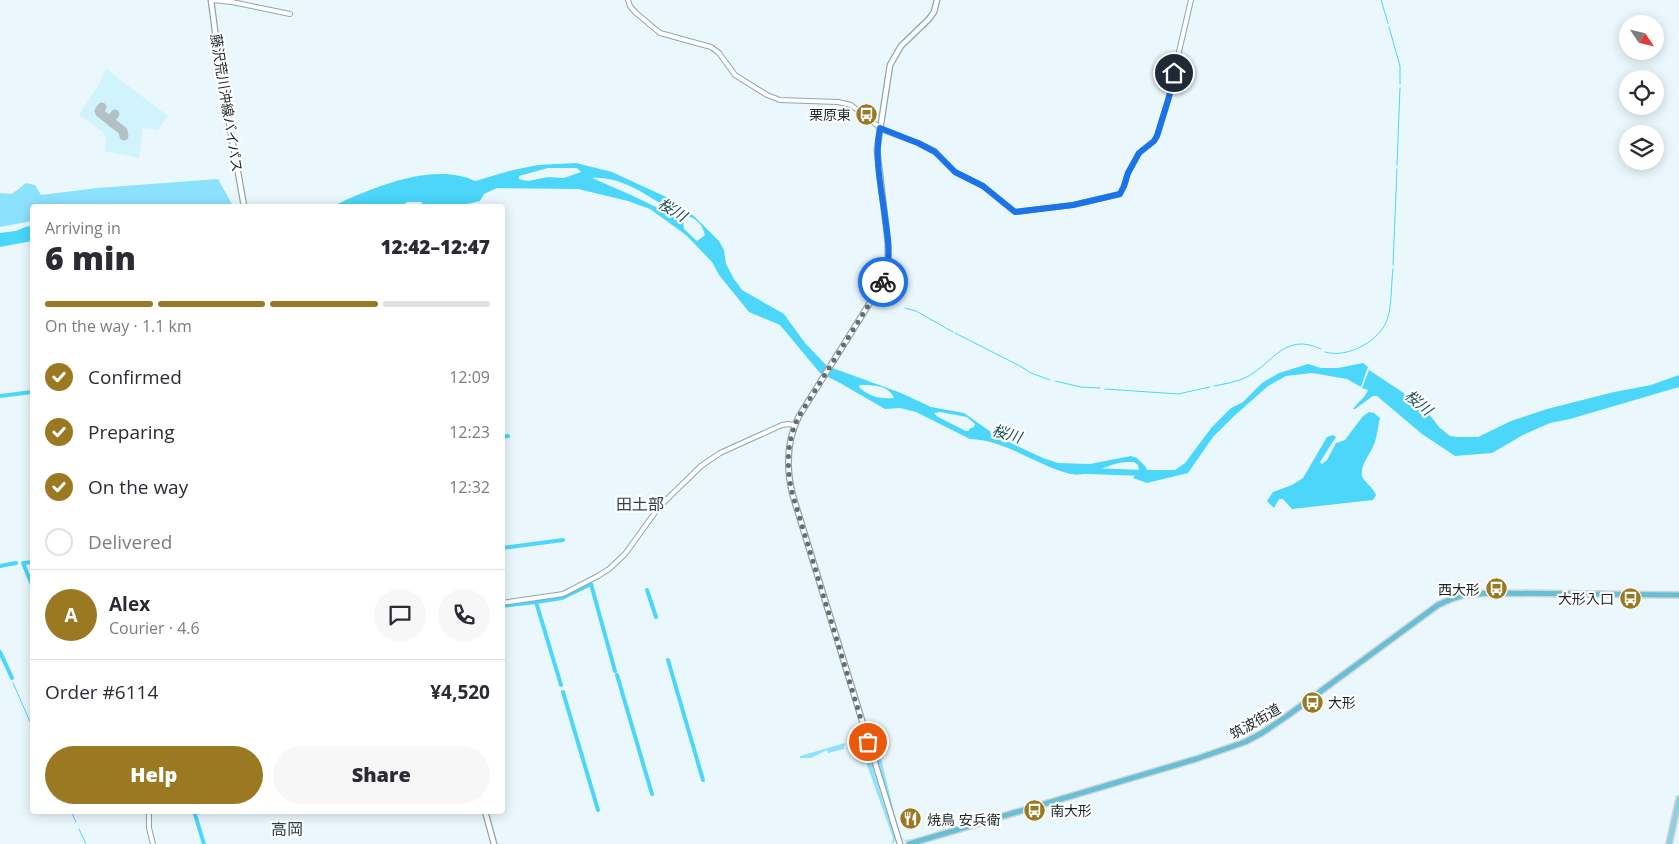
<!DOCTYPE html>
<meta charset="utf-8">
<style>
body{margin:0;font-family:"Open Sans","Noto Sans JP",sans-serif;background:#f7f7f7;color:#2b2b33;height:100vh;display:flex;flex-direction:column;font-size:19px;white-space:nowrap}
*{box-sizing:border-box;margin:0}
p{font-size:16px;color:#7c7c81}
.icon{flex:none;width:28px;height:28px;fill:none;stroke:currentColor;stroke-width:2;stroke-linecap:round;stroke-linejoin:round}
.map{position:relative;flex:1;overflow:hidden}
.sheet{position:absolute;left:30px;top:204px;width:475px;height:610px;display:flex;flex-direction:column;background:#fff;border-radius:5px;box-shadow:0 2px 12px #0003}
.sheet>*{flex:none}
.needle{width:32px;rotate:125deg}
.fabs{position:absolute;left:1619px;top:15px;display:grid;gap:10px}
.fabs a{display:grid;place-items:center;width:45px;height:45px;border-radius:50%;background:#fff;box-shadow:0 2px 12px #0003;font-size:25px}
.pin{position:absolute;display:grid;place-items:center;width:42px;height:42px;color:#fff;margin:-21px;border:2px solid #fff;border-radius:50%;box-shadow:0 1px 5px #0007}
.courier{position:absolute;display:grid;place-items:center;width:50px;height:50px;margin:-25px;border:4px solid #1a73e8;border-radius:50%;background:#fff;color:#222;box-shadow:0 1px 6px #0007}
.overview em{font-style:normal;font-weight:800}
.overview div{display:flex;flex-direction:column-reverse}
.overview{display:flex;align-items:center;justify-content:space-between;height:85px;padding:0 15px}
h1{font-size:32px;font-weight:800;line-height:38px}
.bar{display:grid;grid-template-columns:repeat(4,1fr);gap:8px 5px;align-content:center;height:60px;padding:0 15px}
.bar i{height:6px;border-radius:4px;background:#e1e1e2}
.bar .selected{background:#9b7923}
.bar p{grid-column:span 4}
.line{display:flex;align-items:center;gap:12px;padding:0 15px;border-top:1px solid #e1e1e2}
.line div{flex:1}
.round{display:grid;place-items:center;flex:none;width:52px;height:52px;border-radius:26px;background:#f7f7f7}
ol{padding:0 15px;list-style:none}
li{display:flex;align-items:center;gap:15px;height:55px}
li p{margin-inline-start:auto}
li .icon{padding:5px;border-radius:50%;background:#9b7923;color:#fff;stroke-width:4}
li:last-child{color:#7c7c81}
li i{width:28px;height:28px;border:2px solid #e1e1e2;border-radius:50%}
.button{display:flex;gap:10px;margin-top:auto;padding:10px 15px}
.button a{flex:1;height:58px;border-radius:30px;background:#9b7923;color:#fff;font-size:20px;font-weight:800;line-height:58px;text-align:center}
.button a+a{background:#f7f7f7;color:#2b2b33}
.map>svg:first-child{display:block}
.built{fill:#d1f3fe}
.green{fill:#8ce2fc}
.water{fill:#4bd6fa;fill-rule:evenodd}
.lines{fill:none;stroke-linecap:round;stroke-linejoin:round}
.stream{stroke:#4bd6fa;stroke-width:1}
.canal{stroke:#4bd6fa;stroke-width:4}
.river{stroke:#4bd6fa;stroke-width:6}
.taxiway{stroke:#b3c0c4;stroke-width:9}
.tertiary-casing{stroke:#90a6ae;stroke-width:6}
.secondary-casing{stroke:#90a6ae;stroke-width:7}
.primary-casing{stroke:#d1d3d4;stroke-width:8}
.trunk-casing{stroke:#d1d3d4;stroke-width:8}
.tertiary{stroke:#fff;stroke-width:4}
.secondary{stroke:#fff;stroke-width:4.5}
.primary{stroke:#8dcfe0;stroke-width:5}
.trunk{stroke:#67bfd6;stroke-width:5}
.done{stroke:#636e71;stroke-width:5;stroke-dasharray:0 9}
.route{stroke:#1a73e8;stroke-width:6}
.labels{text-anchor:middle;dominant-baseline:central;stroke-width:4.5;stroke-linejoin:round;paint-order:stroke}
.street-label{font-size:14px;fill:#1b2426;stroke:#fff}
.poi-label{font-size:14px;fill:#1b2426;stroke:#fff;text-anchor:end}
.water-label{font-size:15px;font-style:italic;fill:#144e5d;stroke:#fff}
.quarter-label{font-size:16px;fill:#2f434a;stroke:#fff}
</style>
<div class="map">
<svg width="1679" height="844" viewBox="0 0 1679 844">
<rect width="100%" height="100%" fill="#eaf8fd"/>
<path class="built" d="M106 69 168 116 158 130 143 128 139 158 105 151 106 138 104 133 79 115 97 87Z"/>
<g class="green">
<path d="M218 179 233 206H32V221L0 227V193L12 194 26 183 35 185 41 195 97 188Z"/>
<path d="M874 740 877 742 900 837 905 840 917 838 905 841 900 837 871 741Z"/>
<path d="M845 743 844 749 828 753 827 750 811 758H800V756Z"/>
<path d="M865 743 895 840 893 844H892L893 838 860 745Z"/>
</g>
<g class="water">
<path d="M576 163 612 172 677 202 696 218 719 241 724 250 726 264 734 279 742 290 784 314 805 343 827 366 901 393 931 407 964 413 998 437 1043 458 1058 463 1090 464 1131 456 1137 458 1146 467 1147 470H1175L1185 463 1212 427 1231 408 1243 402 1262 383 1279 373 1308 364 1321 368H1338L1363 363 1368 367 1361 387 1347 379 1312 373 1286 376 1268 386 1233 417 1213 437 1188 473 1147 483 1133 478 1139 470 1138 465 1134 462C1128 462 1121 462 1115 464 1099 469 1084 478 1067 473 1034 464 1005 440 970 439L916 412 900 408 885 409 840 383 820 373 780 325 749 312 719 275 712 262 686 235 650 209 628 201 578 189 497 188 484 194 480 201 459 206H424L421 202H407L402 206H333C371 188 434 161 475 181L513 170 538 165ZM548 168H577L581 172 564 178 548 177 528 181 519 179V176ZM592 178C623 176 648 197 673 211 681 216 692 215 698 222 702 225 704 231 705 235L697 241 684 229 683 220 631 195ZM860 385C872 385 889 385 894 398 881 399 869 397 859 387ZM940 412 967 417 975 424 974 427 969 429V431H966L938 417 934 413Z"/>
<path d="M32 226V241L0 247V233L16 231 25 227Z"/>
<path d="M1369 370 1422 405 1439 427 1450 436 1457 437H1478L1511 421 1547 409 1614 392 1651 385 1679 375V387L1570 419 1550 423 1523 435 1492 453 1455 456 1422 434 1377 396H1373L1355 409H1353C1358 402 1365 398 1368 390L1362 388Z"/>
<path d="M1369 412 1374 413 1380 418C1378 426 1377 435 1375 442 1372 452 1360 464 1362 476 1364 482 1373 487 1376 495L1373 500 1292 509 1283 499H1279L1274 508 1267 501 1273 492 1292 485 1303 478 1327 437 1333 435 1336 437 1320 462 1322 464 1327 460 1336 443 1345 440 1363 416Z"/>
</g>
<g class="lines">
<g class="stream">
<path d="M1381 0 1388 23"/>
<path d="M1389 27 1400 66V84"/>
<path d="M1397 165 1400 88"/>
<path d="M1393 265 1397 169"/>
<path d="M905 308 916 311 953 332"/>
<path d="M955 333 1020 366 1031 373 1050 380"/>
<path d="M1325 352C1348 359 1382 340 1388 317 1392 302 1391 285 1393 269"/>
<path d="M1055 381 1081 387 1100 388"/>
<path d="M1214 386C1224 384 1237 382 1247 377 1274 362 1285 332 1321 349"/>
<path d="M1105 389 1178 394 1210 387"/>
<path d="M13 683 32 726"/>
<path d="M71 811 76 822"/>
<path d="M79 829 86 844"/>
</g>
<g class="canal">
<path d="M0 396 32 392"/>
<path d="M502 437 508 436"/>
<path d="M502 548 563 540"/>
<path d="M32 562 23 563 32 585"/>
<path d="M0 566 16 563"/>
<path d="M647 590 656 617"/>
<path d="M536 602 562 598 591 584 615 671"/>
<path d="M502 606 536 602 561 685"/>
<path d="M0 652 12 678"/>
<path d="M668 660 703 780"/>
<path d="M617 675 652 794"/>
<path d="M563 692 598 810"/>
<path d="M194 811 204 844"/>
</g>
<path class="river" d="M1088 471 1145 473"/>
<g class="taxiway">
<path d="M102 107 99 111 100 113 123 131 124 136"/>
<path d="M112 123 111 119 115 114"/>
</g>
<defs>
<g id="tertiary">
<path d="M212 0 232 2 290 14"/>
<path d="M628 0 630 6 635 12 660 33 711 47 719 53 735 75 767 95 780 100 838 102 851 105 883 130 918 143 935 151 955 172 983 186 1015 212 1073 205 1120 194 1124 186 1128 173 1139 153 1154 141 1157 136 1169 97 1174 73 1191 0"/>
<path d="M502 603 563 594 598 576 609 569 625 554 659 507 701 466 720 453 782 425 788 424 795 425"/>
<path d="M149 811V828L153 844"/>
</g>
<g id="secondary">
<path d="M211 0 221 77 244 206"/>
<path d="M485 811 494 844"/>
<path d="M900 844 793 496C786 469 786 442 799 416L881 285 888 263V243L877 150 890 65 901 46 929 19 934 12 937 0"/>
</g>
<path id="primary" d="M1669 844 1679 799"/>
<path id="trunk" d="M909 844 1196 759 1245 742 1262 733 1287 716 1438 605 1451 599 1464 595 1489 593 1679 595"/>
</defs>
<use href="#tertiary" class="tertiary-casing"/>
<use href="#secondary" class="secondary-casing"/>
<use href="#primary" class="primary-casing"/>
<use href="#trunk" class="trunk-casing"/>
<use href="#tertiary" class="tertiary"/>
<use href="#secondary" class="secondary"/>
<use href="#primary" class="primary"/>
<use href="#trunk" class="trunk"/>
</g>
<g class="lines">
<path class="done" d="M868 742 793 496C786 469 786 442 799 416L883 282"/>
<path class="route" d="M883 282C892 260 888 239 885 217 881 187 874 157 880 128L918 143 935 152 955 172 983 186 1015 212 1073 205 1120 194 1124 186 1128 173 1139 153 1154 141 1157 136 1169 97 1174 73"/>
</g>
<defs>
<symbol id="bus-disc" viewBox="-11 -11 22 22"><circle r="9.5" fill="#9b7923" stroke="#fff"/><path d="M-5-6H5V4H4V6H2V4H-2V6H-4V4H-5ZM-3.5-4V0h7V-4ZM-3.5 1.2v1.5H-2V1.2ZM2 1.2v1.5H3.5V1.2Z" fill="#fff"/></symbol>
<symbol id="restaurant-disc" viewBox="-11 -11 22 22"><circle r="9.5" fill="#9b7923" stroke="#fff"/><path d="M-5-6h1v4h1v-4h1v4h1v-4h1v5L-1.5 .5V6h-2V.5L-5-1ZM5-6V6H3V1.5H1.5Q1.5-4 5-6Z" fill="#fff"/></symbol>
</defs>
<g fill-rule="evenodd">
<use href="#bus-disc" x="854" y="102" width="25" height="25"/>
<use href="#bus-disc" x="1484" y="576" width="25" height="25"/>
<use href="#bus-disc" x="1618" y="586" width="25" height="25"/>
<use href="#bus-disc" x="1300" y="690" width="25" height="25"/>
<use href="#bus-disc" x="1022" y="798" width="25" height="25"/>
<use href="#restaurant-disc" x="898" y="806" width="25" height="25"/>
</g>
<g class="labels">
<g class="street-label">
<text transform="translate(227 103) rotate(81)">藤沢荒川沖線バイパス</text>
<text transform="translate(1255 721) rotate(-30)">筑波街道</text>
</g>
<g class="poi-label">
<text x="851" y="114">栗原東</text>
<text x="1480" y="589">西大形</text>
<text x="1614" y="598">大形入口</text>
<text x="1328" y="702" text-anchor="start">大形</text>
<text x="1050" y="810" text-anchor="start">南大形</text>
<text x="927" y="819" text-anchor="start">焼鳥 安兵衛</text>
</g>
<g class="water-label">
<text transform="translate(673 209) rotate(32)">桜川</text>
<text transform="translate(1419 402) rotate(40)">桜川</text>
<text transform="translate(1007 433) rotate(16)">桜川</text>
</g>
<g class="quarter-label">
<text x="640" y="504">田土部</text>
<text x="287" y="829">高岡</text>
</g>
</g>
</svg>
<div class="fabs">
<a><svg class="needle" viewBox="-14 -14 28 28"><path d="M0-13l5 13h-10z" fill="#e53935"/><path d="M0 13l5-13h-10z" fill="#7c7c81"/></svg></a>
<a><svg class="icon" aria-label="locate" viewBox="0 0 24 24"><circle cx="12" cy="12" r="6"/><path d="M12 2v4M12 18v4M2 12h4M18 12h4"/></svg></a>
<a><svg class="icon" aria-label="layers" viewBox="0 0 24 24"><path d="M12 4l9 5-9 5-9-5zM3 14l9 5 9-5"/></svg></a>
</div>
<div class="pin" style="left:868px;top:742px;background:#ea580c"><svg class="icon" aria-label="bag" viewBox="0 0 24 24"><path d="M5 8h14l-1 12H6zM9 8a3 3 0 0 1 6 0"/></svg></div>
<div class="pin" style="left:1174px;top:73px;background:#1f2937"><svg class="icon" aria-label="home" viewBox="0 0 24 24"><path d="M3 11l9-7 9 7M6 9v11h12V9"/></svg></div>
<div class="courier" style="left:883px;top:282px"><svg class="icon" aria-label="bike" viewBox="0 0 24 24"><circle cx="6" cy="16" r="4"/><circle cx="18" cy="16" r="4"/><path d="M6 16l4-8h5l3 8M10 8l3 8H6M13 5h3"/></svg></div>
<section class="sheet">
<div class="overview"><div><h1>6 min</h1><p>Arriving in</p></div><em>12:42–12:47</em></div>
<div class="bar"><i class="selected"></i><i class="selected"></i><i class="selected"></i><i></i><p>On the way · 1.1 km</p></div>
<ol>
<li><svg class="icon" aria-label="check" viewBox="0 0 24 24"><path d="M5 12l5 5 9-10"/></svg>Confirmed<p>12:09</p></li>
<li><svg class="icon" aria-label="check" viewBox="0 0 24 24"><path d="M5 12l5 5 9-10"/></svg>Preparing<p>12:23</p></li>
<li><svg class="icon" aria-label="check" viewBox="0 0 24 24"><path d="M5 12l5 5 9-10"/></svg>On the way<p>12:32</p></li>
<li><i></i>Delivered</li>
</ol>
<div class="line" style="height:90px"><b class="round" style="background:#9b7923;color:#fff">A</b><div><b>Alex</b><p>Courier · 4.6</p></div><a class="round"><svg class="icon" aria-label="chat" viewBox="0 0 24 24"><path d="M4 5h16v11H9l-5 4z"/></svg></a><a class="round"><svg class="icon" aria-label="phone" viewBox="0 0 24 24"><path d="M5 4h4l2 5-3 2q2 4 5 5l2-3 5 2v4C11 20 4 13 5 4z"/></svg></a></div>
<div class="line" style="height:65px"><div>Order #6114</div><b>¥4,520</b></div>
<div class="button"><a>Help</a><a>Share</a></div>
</section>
</div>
